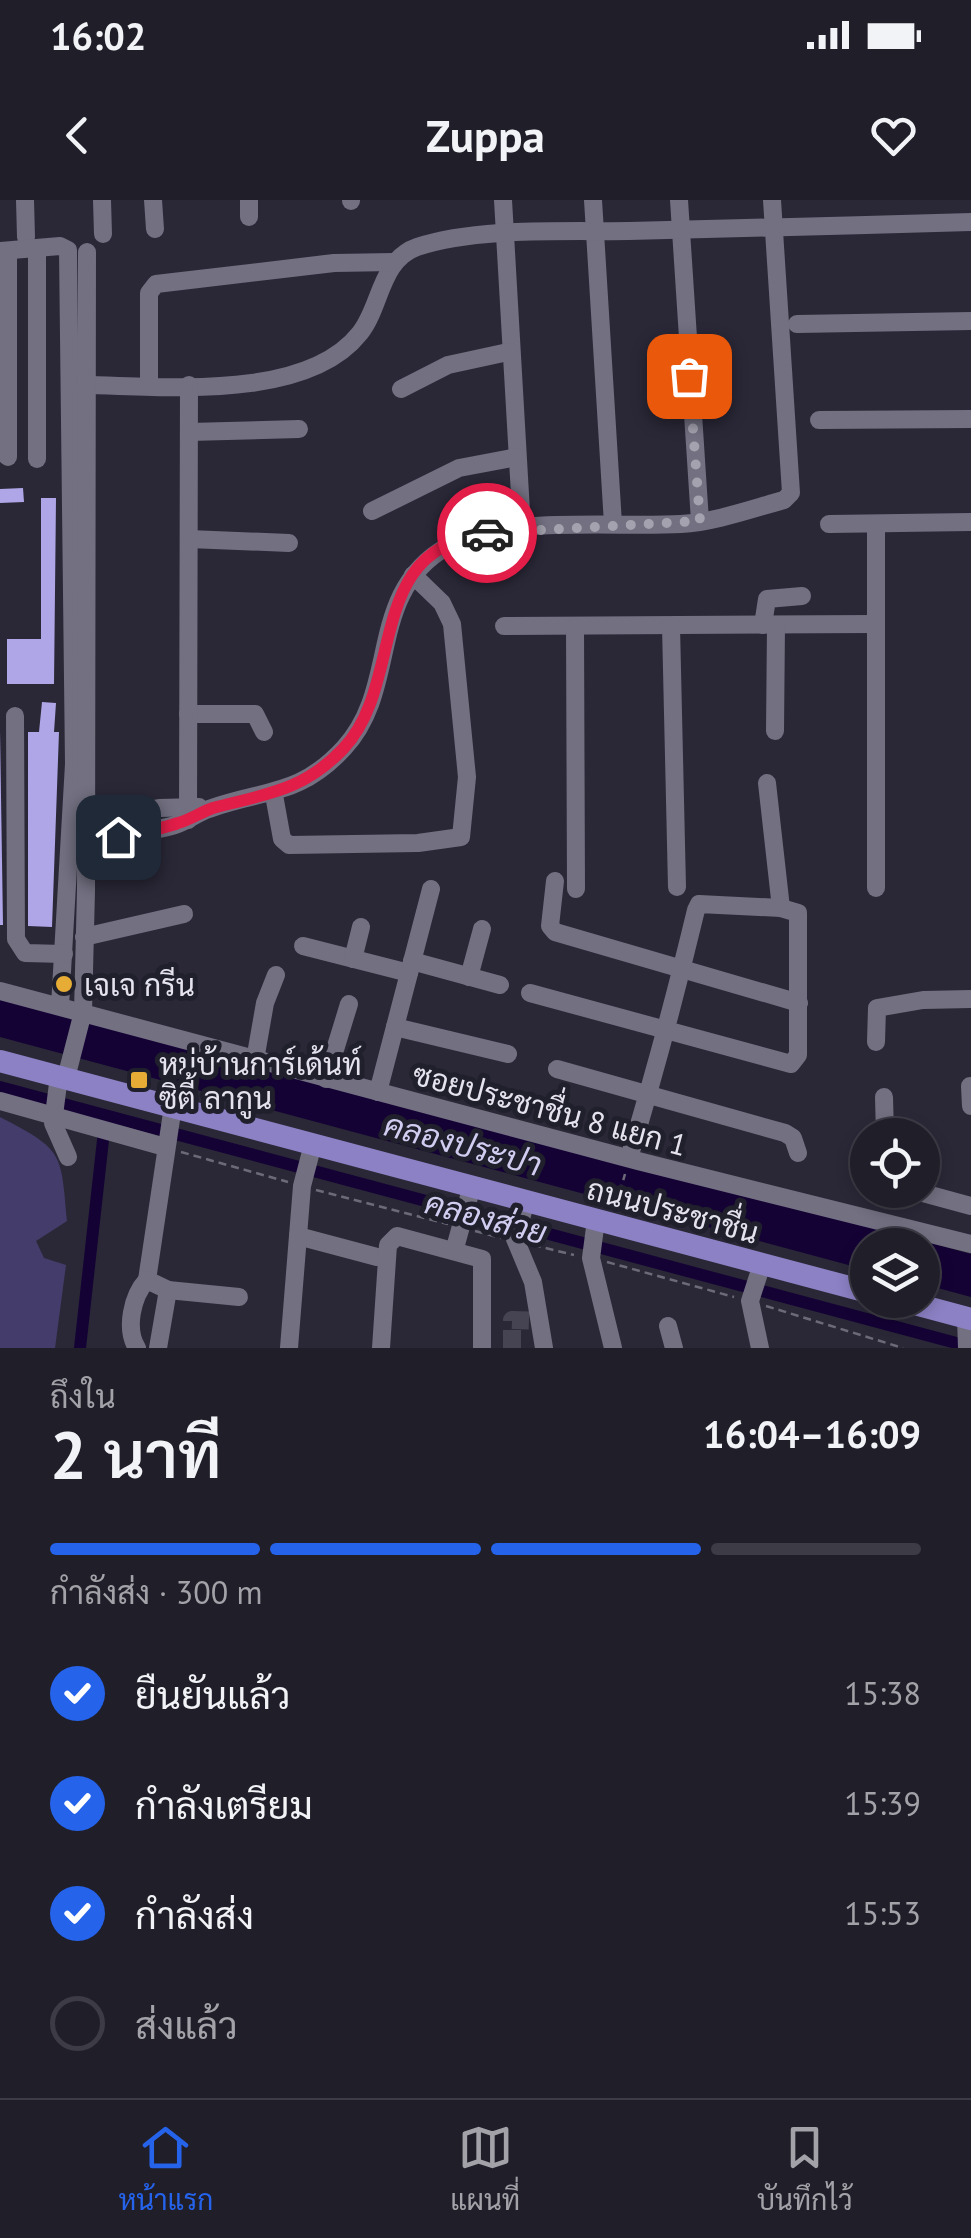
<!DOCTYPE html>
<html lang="th">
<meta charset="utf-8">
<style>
body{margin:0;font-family:"PT Sans",Sarabun,sans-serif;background:#2d2b35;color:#f1f3f6;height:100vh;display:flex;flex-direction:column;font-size:38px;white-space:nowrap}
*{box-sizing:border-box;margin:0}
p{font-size:32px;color:#a2a2a8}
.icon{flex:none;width:55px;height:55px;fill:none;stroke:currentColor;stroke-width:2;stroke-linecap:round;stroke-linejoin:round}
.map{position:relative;height:1148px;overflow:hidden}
.sheet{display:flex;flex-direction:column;background:#201e29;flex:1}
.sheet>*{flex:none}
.fabs{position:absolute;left:850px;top:918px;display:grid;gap:20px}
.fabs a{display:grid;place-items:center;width:90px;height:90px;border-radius:50%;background:#201e29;box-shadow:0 5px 15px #0003,0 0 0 2px #3d3c46;font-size:50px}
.pin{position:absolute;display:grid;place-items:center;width:85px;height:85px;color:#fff;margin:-42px;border-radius:20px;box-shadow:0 5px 15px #0006}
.courier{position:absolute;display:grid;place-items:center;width:100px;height:100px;margin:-50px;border:8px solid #e11d48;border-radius:50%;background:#fff;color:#222;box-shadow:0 2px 12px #0007}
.overview em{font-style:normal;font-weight:600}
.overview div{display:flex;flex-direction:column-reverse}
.overview{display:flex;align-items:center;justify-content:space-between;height:170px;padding:0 50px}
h1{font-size:65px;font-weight:600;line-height:75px}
.bar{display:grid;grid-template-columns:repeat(4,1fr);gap:15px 10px;align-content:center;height:120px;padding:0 50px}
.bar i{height:12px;border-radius:8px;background:#3d3c46}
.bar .current{background:#2563eb}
.bar p{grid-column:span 4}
ol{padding:0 50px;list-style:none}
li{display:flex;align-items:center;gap:30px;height:110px}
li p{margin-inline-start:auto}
li .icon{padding:10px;border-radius:50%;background:#2563eb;color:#fff;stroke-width:4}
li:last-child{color:#a2a2a8}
li i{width:55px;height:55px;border:5px solid #3d3c46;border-radius:50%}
.status{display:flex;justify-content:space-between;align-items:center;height:70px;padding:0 50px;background:#201e29;direction:ltr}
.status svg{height:28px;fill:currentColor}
header{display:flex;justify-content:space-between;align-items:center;height:130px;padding:0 50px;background:#201e29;font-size:45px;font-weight:600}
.dock{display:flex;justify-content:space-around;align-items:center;height:140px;border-top:2px solid #3d3c46;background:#201e29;font-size:28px;color:#a2a2a8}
.dock a{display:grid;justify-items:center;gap:5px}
.dock .current{color:#2563eb}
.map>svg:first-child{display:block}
.green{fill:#443c6b}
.water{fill:#140235}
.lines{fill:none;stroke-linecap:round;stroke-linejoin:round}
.canal{stroke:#140235;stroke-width:12}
.building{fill:#afa6e7}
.minor-tunnel{stroke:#464452;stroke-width:18;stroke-dasharray:18 9;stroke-linecap:butt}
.path{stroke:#6c6a78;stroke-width:2.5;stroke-dasharray:8 5;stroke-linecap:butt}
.minor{stroke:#727081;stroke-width:18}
.major{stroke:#8c81c4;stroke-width:22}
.done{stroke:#a4a2ae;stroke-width:10;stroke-dasharray:0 18}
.route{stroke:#e11d48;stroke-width:12}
.poi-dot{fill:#e7ac36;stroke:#201f2c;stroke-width:4}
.labels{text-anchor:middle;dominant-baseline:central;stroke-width:10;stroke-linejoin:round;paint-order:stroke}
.poi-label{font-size:30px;fill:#e5e4ee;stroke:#201f2c;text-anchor:start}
.street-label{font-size:30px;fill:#e5e4ee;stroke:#201f2c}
.water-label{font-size:32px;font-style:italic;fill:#d1cdf1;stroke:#201f2c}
</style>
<div class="status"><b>16:02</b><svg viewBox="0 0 49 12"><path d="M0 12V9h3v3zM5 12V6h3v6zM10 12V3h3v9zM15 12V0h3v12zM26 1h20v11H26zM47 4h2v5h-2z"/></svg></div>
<header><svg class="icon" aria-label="back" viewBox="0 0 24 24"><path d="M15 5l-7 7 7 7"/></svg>Zuppa<svg class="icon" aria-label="heart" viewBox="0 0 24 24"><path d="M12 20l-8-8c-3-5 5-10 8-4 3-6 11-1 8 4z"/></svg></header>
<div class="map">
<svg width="971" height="1148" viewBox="0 0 971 1148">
<rect width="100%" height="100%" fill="#2a2837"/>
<path class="green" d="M0 917C63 950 61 951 67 1021L36 1041 44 1058 66 1065 55 1148H0Z"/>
<path class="water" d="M0 794 971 1054V1097L923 1084 922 1045H868L867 1070 0 837Z"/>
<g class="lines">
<g class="canal">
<path d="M0 887 971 1147"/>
<path d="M80 1148 105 922"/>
</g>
</g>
<g class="building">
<path d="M23 288 24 302 0 303V289Z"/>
<path d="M41 298H56L54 484H7V439H41Z"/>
<path d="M42 502 56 503 54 532H59L52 727 28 726V532H39Z"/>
<path d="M0 531 3 725H0Z"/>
</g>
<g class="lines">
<path class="minor-tunnel" d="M512 1148V1120L540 1121"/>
<g class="path">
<path d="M181 952 288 982"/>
<path d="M316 990 448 1024"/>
<path d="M616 1005 625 974"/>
<path d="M475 1031 501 1038"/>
<path d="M533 1045 574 1055"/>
<path d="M607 1062 734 1097"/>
<path d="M766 1106 903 1148"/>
</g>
<g class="minor">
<path d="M25 0 26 37"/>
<path d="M102 0 103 34"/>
<path d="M153 0 155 29"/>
<path d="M351 0V1"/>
<path d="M503 0 522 329"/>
<path d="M593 0 613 324"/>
<path d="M679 0 700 321"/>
<path d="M249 17V0"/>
<path d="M0 51 60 46 68 50 74 564 60 806"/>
<path d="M797 124 971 121"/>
<path d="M84 185C162 186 306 202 360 133 381 107 380 60 417 47 477 27 565 32 629 31 743 29 857 25 971 22"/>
<path d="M149 186V93L156 84 334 63 394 62"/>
<path d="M401 189 448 165 508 152"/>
<path d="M819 220 971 219"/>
<path d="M189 232 299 229"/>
<path d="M8 257V51"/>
<path d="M37 259V48"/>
<path d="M372 311 459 268 517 257"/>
<path d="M829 324 971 322"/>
<path d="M189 339 289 343"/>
<path d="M763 425 767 399 802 396"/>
<path d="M504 426 876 424"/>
<path d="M671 426 677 687"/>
<path d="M575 427 576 689"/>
<path d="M188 514H255L264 532"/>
<path d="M15 516 16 739 25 753 64 754"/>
<path d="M775 531 776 425"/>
<path d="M767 583 781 708"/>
<path d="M274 595 282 639 289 645 418 643 461 637 467 577 452 424 442 403 413 375"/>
<path d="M188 620 189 185"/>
<path d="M86 621 159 608 199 607"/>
<path d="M86 644C115 637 146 633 175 625 187 621 197 613 209 609 264 589 299 597 344 548 401 486 365 393 448 346 503 315 617 328 681 324 715 322 751 309 784 300L791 293 772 0"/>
<path d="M555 681 550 726 555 732 799 803"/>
<path d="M876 688V324"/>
<path d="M84 737 184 714"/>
<path d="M303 746 409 773"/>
<path d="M353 759 361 727"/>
<path d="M412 761 500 785"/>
<path d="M469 777 482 729"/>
<path d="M0 791 638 961 971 1044"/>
<path d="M530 793 791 864 798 855V713L781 708 699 704 696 710C676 793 654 876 629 958"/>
<path d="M395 827 508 854"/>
<path d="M876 842 877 808 923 800 971 799"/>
<path d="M255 860 265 803 276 775"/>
<path d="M557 869 785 933 793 938 798 953"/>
<path d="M59 876 53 923 68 957"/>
<path d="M66 878 83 812 86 690 87 52"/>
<path d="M326 879 349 804"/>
<path d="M970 886 971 906"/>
<path d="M378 892 431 689"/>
<path d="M884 897 885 935"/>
<path d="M0 901 165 947"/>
<path d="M912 990 971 1006"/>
<path d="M526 1001 515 1039 533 1082 544 1148"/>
<path d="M596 1020 591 1058 613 1148"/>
<path d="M298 1036 377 1057"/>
<path d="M455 1048 472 986"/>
<path d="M147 1080 173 906"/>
<path d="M147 1080 168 1090 158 1148"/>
<path d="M168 1090 239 1097"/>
<path d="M966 1117 967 1148"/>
<path d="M668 1126 674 1148"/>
<path d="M137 1148C125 1129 132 1096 147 1080"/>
<path d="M289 1148 302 986 313 944"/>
<path d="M381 1148 388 1045 397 1036 482 1059V1148"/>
<path d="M760 1148 750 1101 762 1064"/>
</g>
<g class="major">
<path d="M0 861 868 1092"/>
<path d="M900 1100 971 1119"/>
</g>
</g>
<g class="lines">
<path class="done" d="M487 333 700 321 689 176"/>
<path class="route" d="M118 637C138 633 159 630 178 623 190 620 201 612 213 608 266 594 303 591 343 549 407 482 362 349 487 333"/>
</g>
<g class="poi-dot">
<circle cx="64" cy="784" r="10"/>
<rect x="129" y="870" width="20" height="20" rx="5"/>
</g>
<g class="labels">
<g class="poi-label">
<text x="84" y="784">เจเจ กรีน</text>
<text x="159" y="863">หมู่บ้านการ์เด้นท์<tspan x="159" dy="34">ซิตี้ ลากูน</tspan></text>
</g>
<g class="street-label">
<text transform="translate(550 909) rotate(15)">ซอยประชาชื่น 8 แยก 1</text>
<text transform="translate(673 1010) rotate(15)">ถนนประชาชื่น</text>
</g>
<g class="water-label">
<text transform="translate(463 944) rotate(15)">คลองประปา</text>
<text transform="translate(486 1017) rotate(15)">คลองส่วย</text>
</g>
</g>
</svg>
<div class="fabs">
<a><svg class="icon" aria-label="locate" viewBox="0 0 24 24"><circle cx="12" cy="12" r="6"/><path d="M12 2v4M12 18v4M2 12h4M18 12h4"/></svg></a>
<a><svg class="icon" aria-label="layers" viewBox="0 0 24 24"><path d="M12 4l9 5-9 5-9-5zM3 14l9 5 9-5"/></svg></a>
</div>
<div class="pin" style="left:689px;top:176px;background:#ea580c"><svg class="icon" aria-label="bag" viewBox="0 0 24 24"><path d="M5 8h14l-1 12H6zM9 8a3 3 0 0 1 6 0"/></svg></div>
<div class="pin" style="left:118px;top:637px;background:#1f2937"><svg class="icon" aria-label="home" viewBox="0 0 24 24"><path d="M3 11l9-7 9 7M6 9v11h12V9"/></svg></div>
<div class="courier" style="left:487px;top:333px"><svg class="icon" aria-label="car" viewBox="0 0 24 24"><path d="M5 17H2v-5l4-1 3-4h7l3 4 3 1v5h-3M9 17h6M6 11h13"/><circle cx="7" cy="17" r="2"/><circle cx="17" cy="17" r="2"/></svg></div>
</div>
<section class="sheet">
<div class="overview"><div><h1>2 นาที</h1><p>ถึงใน</p></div><em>16:04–16:09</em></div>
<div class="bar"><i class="current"></i><i class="current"></i><i class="current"></i><i></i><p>กำลังส่ง · 300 m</p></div>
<ol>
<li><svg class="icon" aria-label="check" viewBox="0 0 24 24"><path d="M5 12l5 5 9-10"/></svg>ยืนยันแล้ว<p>15:38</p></li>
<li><svg class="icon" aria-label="check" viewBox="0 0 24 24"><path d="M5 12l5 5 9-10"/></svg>กำลังเตรียม<p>15:39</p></li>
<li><svg class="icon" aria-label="check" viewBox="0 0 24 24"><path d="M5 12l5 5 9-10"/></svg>กำลังส่ง<p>15:53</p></li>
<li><i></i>ส่งแล้ว</li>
</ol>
</section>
<nav class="dock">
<a class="current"><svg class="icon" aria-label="home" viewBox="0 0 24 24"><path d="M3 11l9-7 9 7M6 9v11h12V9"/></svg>หน้าแรก</a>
<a><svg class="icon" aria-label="map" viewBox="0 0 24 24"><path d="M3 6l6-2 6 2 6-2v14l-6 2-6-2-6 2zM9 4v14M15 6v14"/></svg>แผนที่</a>
<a><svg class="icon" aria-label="saved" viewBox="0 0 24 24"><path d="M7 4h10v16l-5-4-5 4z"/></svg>บันทึกไว้</a>
</nav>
